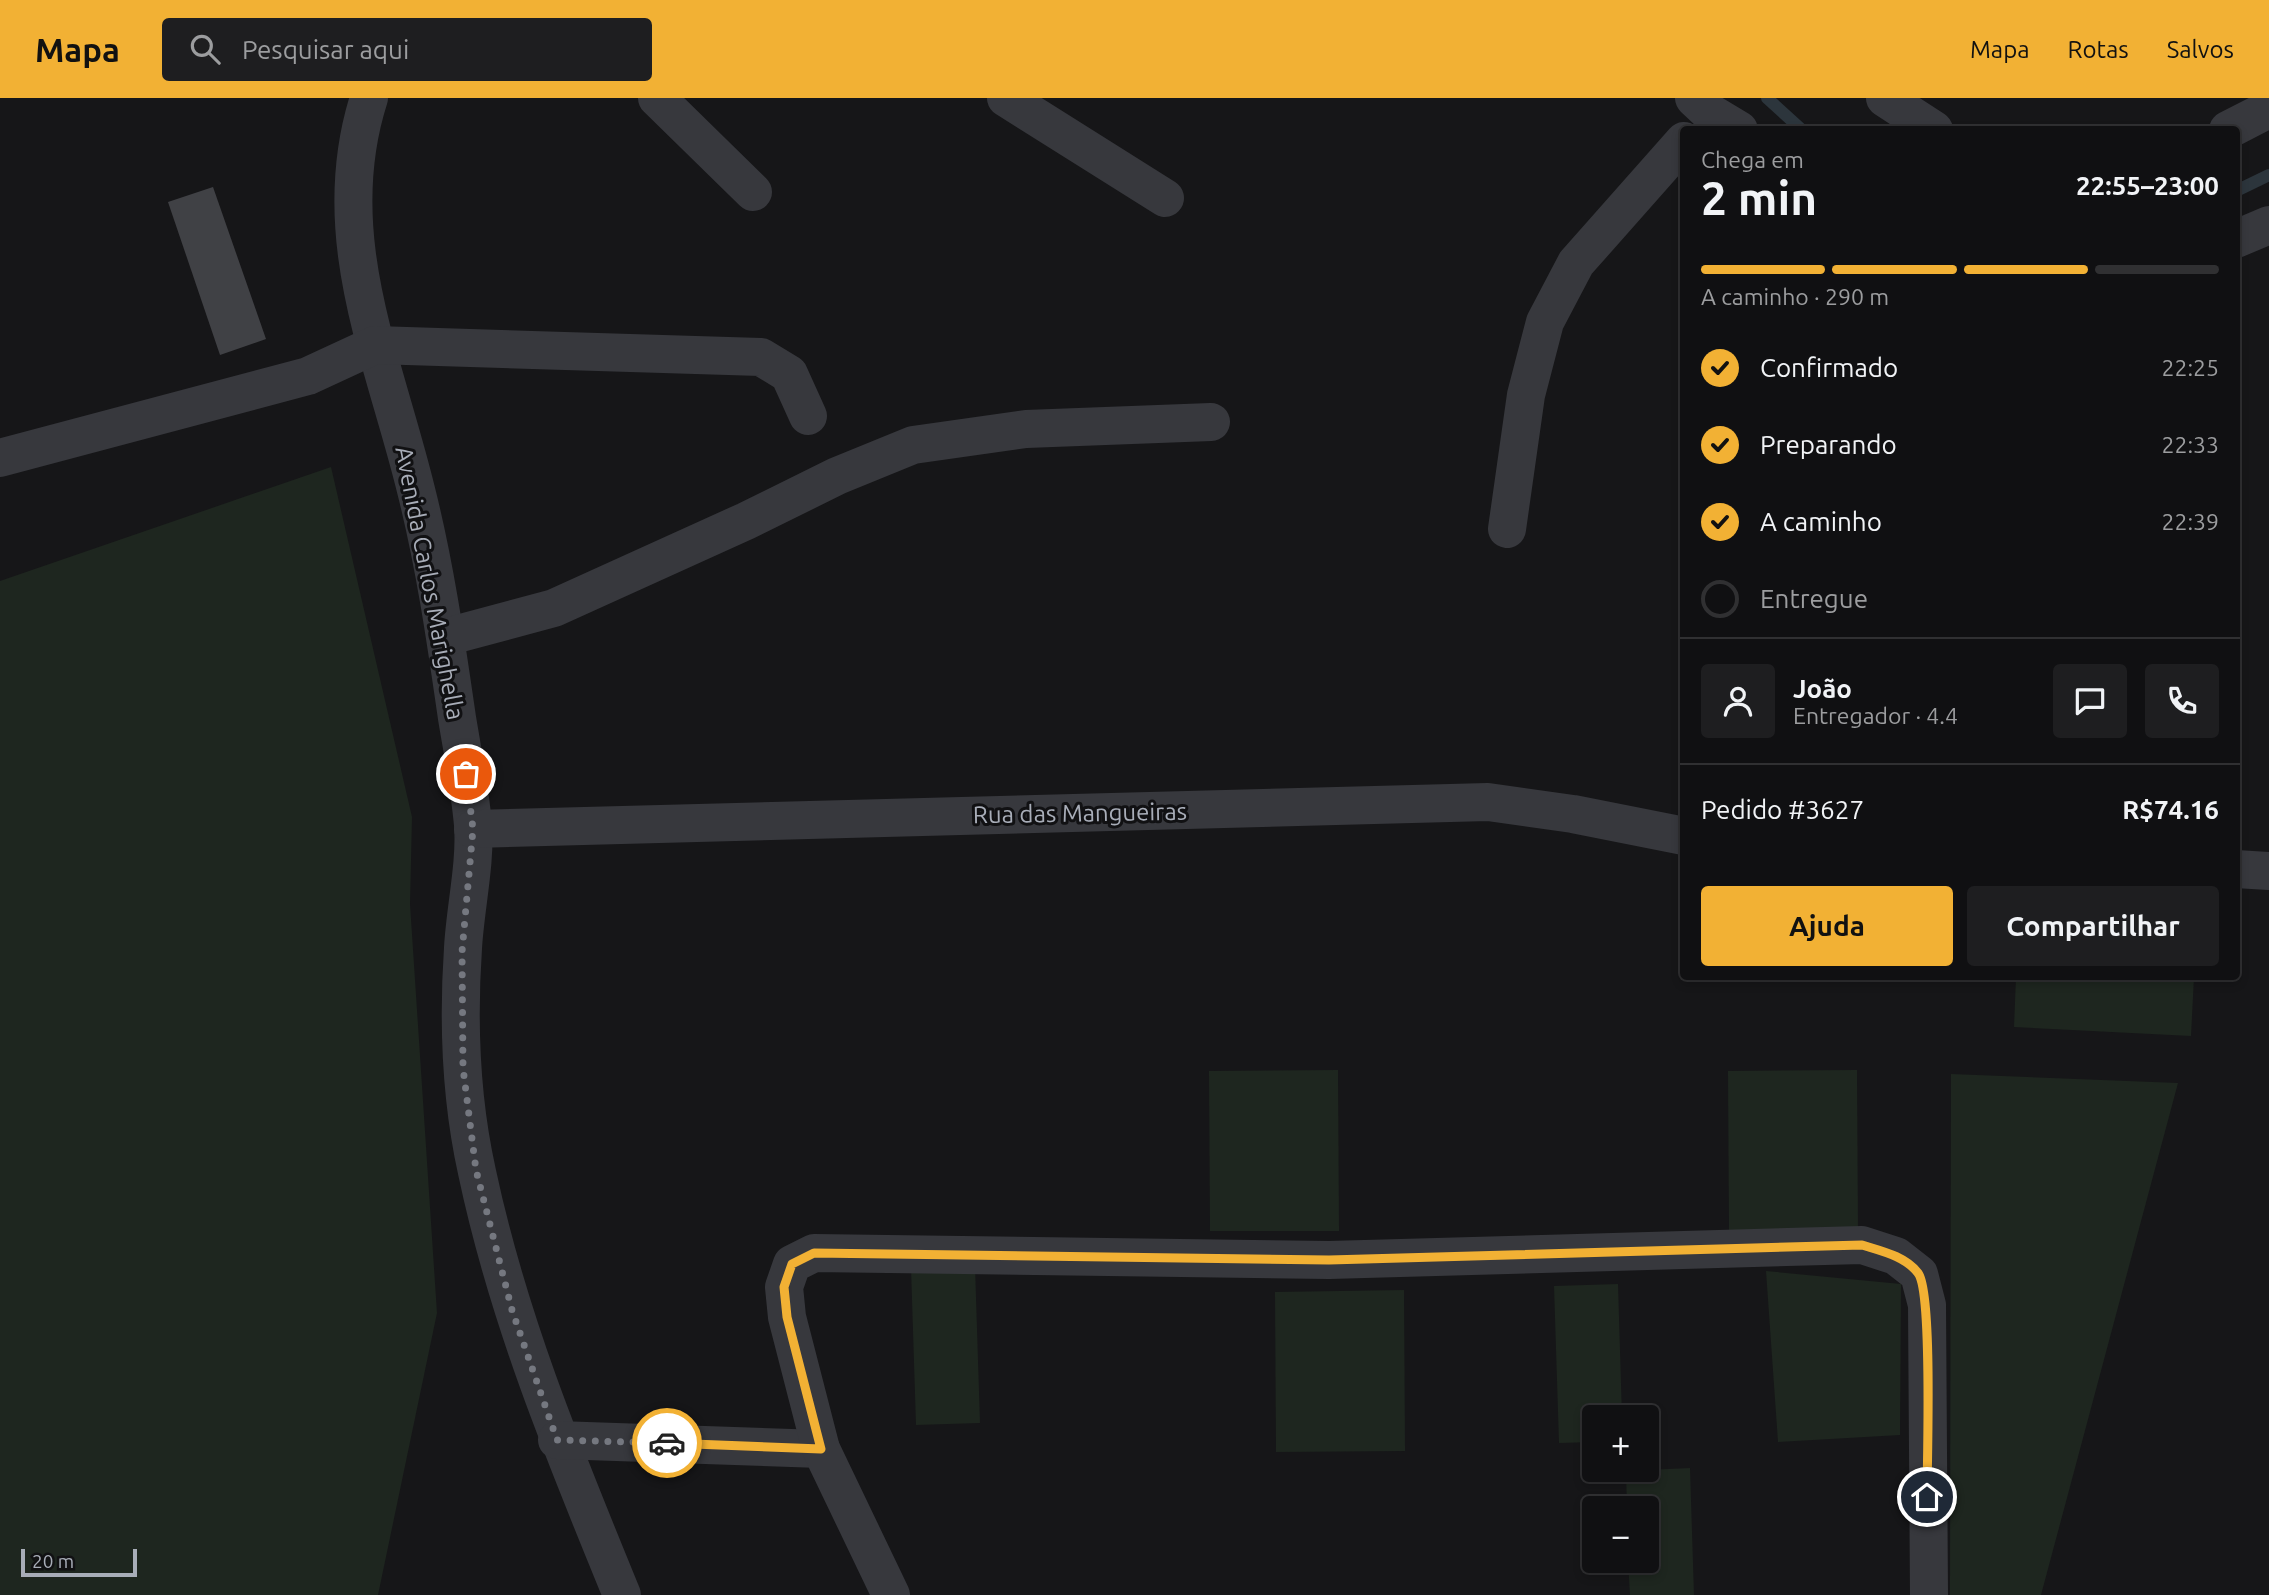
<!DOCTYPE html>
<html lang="pt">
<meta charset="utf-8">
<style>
body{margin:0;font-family:Ubuntu,sans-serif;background:#1e1e20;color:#f1f3f6;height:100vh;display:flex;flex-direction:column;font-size:26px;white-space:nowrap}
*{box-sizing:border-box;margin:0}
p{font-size:23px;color:#9c9d9f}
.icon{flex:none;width:38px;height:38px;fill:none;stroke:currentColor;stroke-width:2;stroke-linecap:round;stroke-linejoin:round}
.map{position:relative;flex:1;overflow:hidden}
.panel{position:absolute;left:1680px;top:28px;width:560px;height:854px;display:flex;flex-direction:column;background:#101012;border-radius:7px;box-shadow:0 4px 10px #0003,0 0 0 2px #303032}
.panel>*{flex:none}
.fabs{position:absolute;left:1582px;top:1307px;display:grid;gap:14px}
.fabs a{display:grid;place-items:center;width:77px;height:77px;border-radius:7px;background:#101012;box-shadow:0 4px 10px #0003,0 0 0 2px #303032;font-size:35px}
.scale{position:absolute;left:21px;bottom:18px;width:116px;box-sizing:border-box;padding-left:7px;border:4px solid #a8adb8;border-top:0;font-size:19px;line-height:24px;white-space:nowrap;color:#a8adb8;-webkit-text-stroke:5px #111113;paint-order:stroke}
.pin{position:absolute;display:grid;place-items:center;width:60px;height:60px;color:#fff;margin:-30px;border:4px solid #fff;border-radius:50%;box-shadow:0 2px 7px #0007}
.courier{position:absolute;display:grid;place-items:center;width:70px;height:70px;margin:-35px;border:5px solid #f2b134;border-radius:50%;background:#fff;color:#222;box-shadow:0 2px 9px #0007}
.overview em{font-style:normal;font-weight:600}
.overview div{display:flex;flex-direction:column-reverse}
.overview{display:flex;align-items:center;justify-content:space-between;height:119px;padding:0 21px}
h1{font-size:46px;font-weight:600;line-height:52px}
.bar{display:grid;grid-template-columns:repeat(4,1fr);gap:10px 7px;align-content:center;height:84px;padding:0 21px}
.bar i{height:9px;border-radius:5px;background:#303032}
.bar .active{background:#f2b134}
.bar p{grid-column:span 4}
.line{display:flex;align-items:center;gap:18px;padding:0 21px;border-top:2px solid #303032}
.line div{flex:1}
.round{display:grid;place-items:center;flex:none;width:74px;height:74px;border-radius:7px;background:#1e1e20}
ol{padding:0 21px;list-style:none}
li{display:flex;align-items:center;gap:21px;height:77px}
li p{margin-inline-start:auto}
li .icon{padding:7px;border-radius:50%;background:#f2b134;color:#111;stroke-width:4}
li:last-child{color:#9c9d9f}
li i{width:38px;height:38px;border:4px solid #303032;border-radius:50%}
.action{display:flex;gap:14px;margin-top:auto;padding:14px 21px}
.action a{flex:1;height:80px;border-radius:7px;background:#f2b134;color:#111;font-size:28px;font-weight:600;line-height:80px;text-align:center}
.action a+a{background:#1e1e20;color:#f1f3f6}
header{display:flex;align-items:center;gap:42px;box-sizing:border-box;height:98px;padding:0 35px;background:#f2b134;color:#111}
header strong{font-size:33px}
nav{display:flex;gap:38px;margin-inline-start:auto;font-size:24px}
.search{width:490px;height:63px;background:#1e1e20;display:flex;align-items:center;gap:18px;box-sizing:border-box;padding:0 24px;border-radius:7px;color:#9c9d9f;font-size:26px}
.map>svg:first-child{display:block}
.green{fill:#1e261f}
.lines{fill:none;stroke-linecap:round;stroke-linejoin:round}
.stream{stroke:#2c353c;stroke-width:12}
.building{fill:#404145}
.minor{stroke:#37383d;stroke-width:38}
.done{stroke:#757880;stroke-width:7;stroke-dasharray:0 12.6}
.route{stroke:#f2b134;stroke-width:9}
.labels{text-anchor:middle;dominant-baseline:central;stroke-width:6;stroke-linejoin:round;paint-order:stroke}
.street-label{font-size:24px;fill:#a8adb8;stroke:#111113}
</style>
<header>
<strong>Mapa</strong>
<div class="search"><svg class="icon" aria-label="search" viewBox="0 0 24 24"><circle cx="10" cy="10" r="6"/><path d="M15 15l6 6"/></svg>Pesquisar aqui</div>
<nav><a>Mapa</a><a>Rotas</a><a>Salvos</a></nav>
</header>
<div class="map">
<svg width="2269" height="1497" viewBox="0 0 2269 1497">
<rect width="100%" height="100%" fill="#161618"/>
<g class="green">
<path d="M331 369 412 719 410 806 437 1215 378 1497H0V483Z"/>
<path d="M2016 879H2194L2191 938 2014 929Z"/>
<path d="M1338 972 1339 1133H1210L1209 973Z"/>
<path d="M1857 972 1858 1133H1729L1728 973Z"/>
<path d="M1951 976 2178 985 2041 1497H1950Z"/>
<path d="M975 1168 980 1325 916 1327 911 1170Z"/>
<path d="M1766 1173 1901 1186 1900 1337 1778 1344Z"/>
<path d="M1618 1186 1622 1319 1594 1320V1344L1559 1345 1554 1188Z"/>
<path d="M1404 1192 1405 1353 1276 1354 1275 1194Z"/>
<path d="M1690 1370 1694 1497H1630L1628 1463H1647V1410H1627L1626 1373Z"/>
</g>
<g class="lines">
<g class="stream">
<path d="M1767 0 1802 32"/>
<path d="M2236 93 2269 77"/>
</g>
</g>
<path class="building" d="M213 89 266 241 220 257 168 104Z"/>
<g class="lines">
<g class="minor">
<path d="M369 0C325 137 384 261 416 392 435 467 446 544 457 620 463 656 470 692 473 727 476 764 465 812 463 850 458 924 461 1002 477 1074 508 1221 565 1358 622 1497"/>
<path d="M657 0 753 94"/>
<path d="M1006 0 1165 100"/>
<path d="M1694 0 1709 14 1739 32"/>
<path d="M1885 0 1934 32"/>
<path d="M2228 32 2269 11"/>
<path d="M2236 141 2269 127"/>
<path d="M0 360 308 278 375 247 761 259 789 276 808 318"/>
<path d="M1507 431 1526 297 1545 224 1576 165 1684 43"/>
<path d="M446 539 554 510 746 423 837 378 913 347 1026 331 1211 324"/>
<path d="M473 731 1488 704 1573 716 1684 738"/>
<path d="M2236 771 2269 773"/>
<path d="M557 1342 821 1351"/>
<path d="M891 1497 821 1351 787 1219 784 1189 792 1166 814 1155 1329 1162 1862 1147 1896 1158 1919 1176 1927 1207 1929 1497"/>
</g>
</g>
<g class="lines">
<path class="done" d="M466 676 473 731 462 854 463 970 476 1072 512 1212 557 1342 667 1345"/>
<path class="route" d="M667 1345 821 1351 787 1219 784 1189 792 1166 814 1155 1329 1162 1862 1147C1881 1153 1905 1158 1918 1175 1933 1194 1927 1364 1927 1399"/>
</g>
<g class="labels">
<g class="street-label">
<text transform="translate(430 485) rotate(79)">Avenida Carlos Marighella</text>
<text transform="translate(1080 715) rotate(-1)">Rua das Mangueiras</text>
</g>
</g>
</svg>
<div class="fabs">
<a>+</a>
<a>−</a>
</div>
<div class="scale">20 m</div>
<div class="pin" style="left:466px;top:676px;background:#ea580c"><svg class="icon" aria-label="bag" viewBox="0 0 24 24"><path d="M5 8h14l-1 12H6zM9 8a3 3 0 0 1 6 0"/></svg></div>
<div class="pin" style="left:1927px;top:1399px;background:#1f2937"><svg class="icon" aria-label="home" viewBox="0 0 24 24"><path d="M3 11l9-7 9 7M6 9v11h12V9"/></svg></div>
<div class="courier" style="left:667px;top:1345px"><svg class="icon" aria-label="car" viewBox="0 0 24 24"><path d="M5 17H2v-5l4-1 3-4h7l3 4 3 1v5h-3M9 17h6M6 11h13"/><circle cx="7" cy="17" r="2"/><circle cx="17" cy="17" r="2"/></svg></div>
<section class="panel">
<div class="overview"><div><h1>2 min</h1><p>Chega em</p></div><em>22:55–23:00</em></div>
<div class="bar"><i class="active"></i><i class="active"></i><i class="active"></i><i></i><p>A caminho · 290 m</p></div>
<ol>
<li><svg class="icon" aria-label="check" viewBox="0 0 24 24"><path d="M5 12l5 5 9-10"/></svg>Confirmado<p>22:25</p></li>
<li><svg class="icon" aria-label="check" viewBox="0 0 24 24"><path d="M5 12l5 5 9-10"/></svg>Preparando<p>22:33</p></li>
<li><svg class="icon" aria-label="check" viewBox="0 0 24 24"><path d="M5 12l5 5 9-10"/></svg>A caminho<p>22:39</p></li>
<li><i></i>Entregue</li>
</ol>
<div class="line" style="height:126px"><a class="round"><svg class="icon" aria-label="person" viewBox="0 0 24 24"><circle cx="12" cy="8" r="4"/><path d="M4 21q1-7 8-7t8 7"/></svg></a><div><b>João</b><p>Entregador · 4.4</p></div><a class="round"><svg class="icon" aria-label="chat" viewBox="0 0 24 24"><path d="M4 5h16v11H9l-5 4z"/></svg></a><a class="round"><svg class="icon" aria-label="phone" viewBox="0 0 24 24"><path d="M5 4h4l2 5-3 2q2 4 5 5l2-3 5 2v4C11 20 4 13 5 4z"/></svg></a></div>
<div class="line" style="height:91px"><div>Pedido #3627</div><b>R$74.16</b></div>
<div class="action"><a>Ajuda</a><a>Compartilhar</a></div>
</section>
</div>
